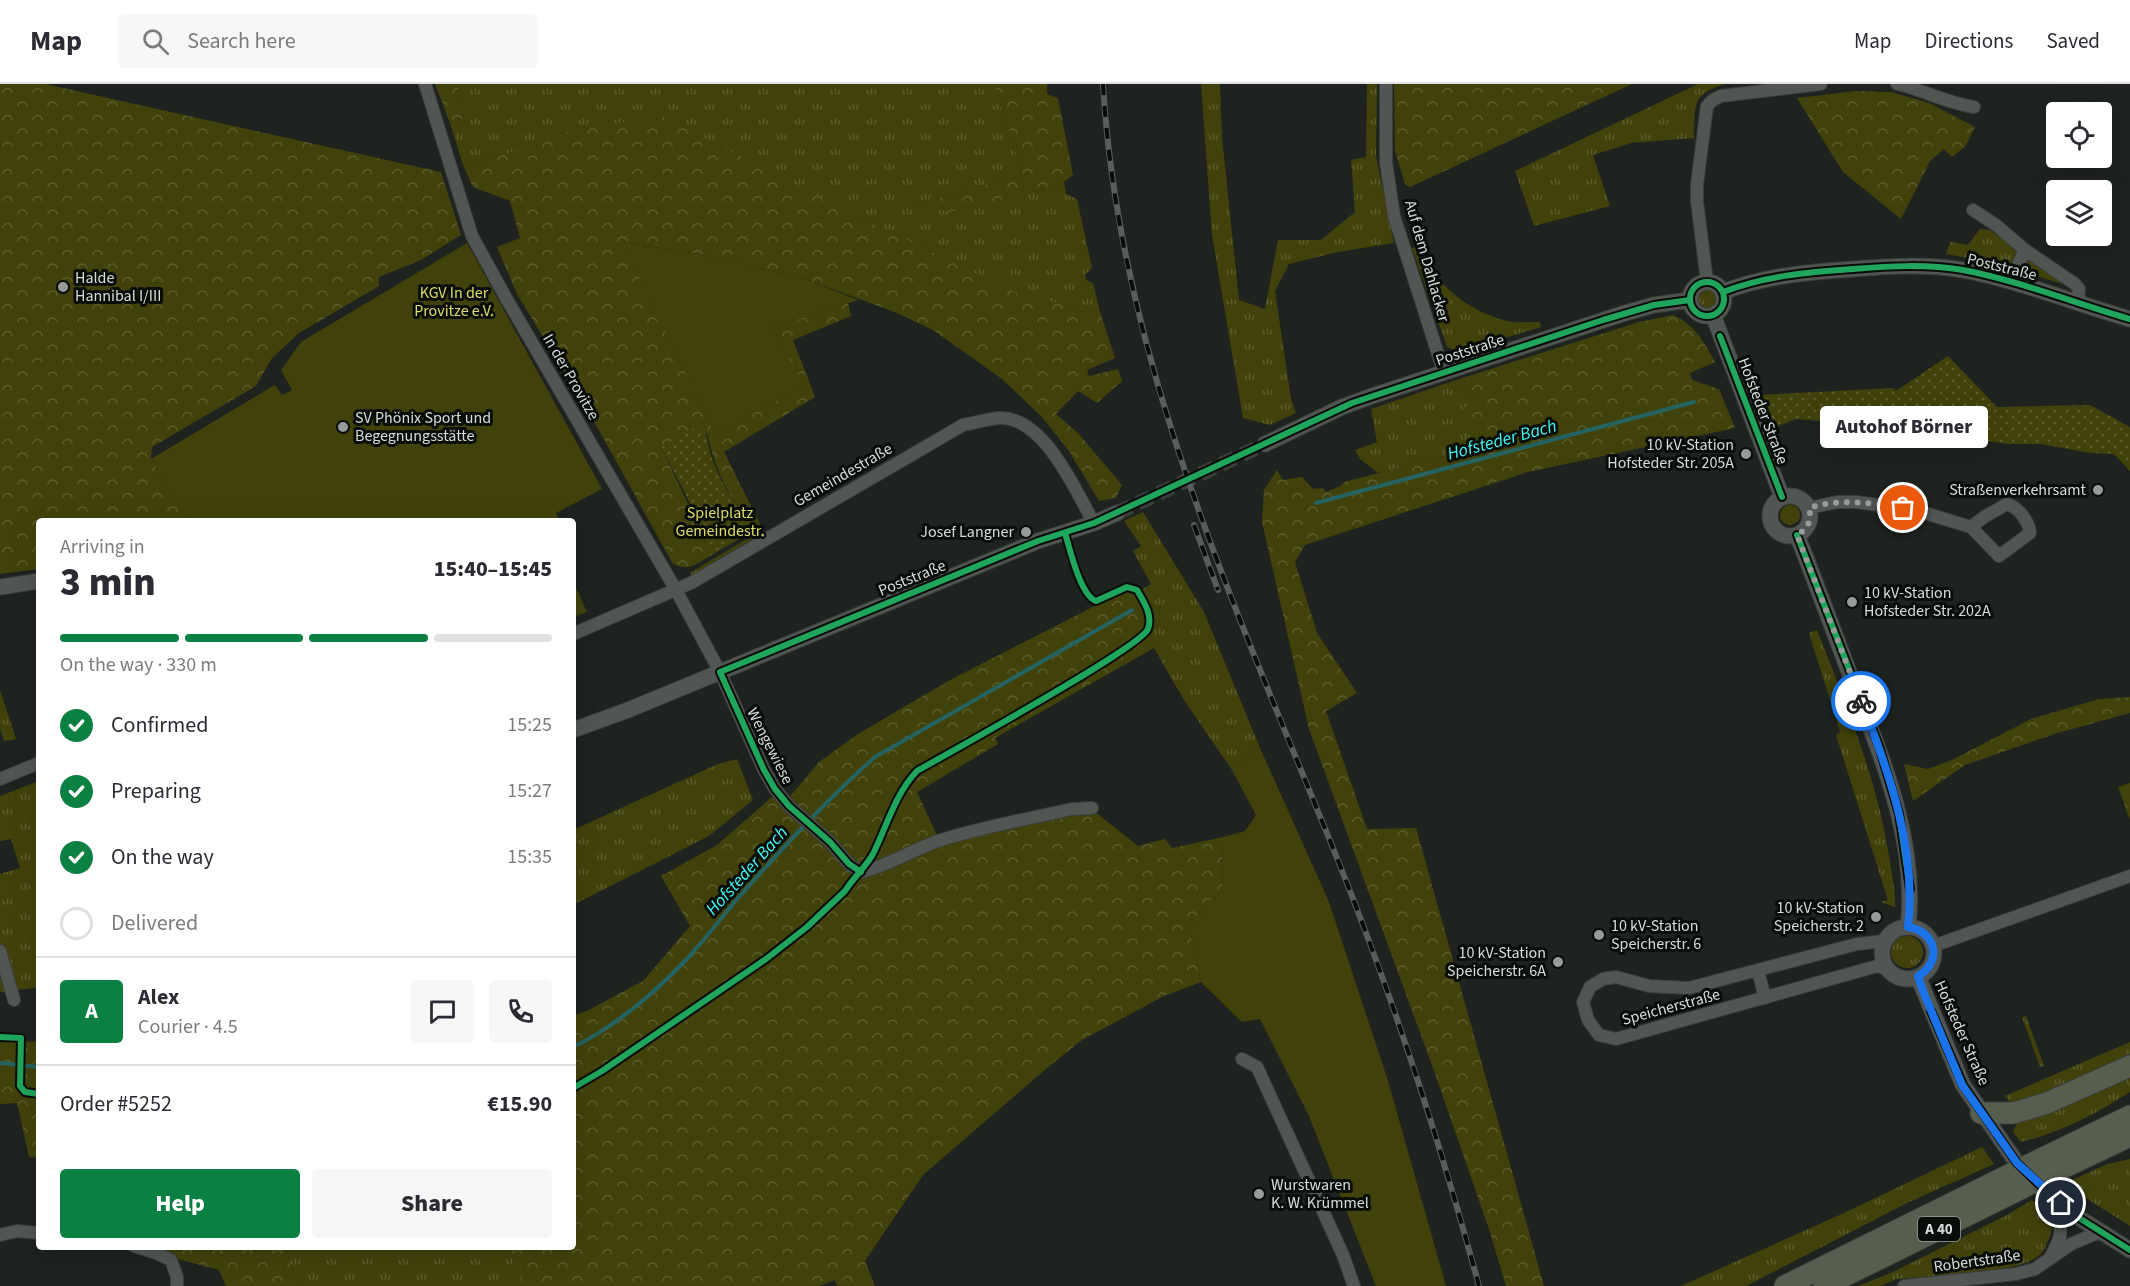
<!DOCTYPE html>
<meta charset="utf-8">
<style>
body{margin:0;font-family:"Source Sans 3",sans-serif;background:#f7f7f7;color:#2b2b33;height:100vh;display:flex;flex-direction:column;font-size:22px;white-space:nowrap}
*{box-sizing:border-box;margin:0}
p{font-size:20px;color:#7c7c81}
.icon{flex:none;width:33px;height:33px;fill:none;stroke:currentColor;stroke-width:2;stroke-linecap:round;stroke-linejoin:round}
.map{position:relative;flex:1;overflow:hidden}
.drawer{position:absolute;left:36px;top:434px;width:540px;height:732px;display:flex;flex-direction:column;background:#fff;border-radius:6px;box-shadow:0 6px 24px #0002}
.drawer>*{flex:none}
.fabs{position:absolute;left:2046px;top:18px;display:grid;gap:12px}
.fabs a{display:grid;place-items:center;width:66px;height:66px;border-radius:6px;background:#fff;box-shadow:0 6px 24px #0002;font-size:30px}
.pin{position:absolute;display:grid;place-items:center;width:51px;height:51px;color:#fff;margin:-26px;border:3px solid #fff;border-radius:50%;box-shadow:0 2px 6px #0007}
.courier{position:absolute;display:grid;place-items:center;width:60px;height:60px;margin:-30px;border:4px solid #1a73e8;border-radius:50%;background:#fff;color:#222;box-shadow:0 2px 8px #0007}
.bubble{position:absolute;height:42px;border-radius:6px;background:#fff;box-shadow:0 6px 24px #0002;font-size:20px;font-weight:800;line-height:42px;text-align:center}
.headline em{font-style:normal;font-weight:800}
.headline div{display:flex;flex-direction:column-reverse}
.headline{display:flex;align-items:center;justify-content:space-between;height:102px;padding:0 24px}
h1{font-size:39px;font-weight:800;line-height:45px}
.bar{display:grid;grid-template-columns:repeat(4,1fr);gap:9px 6px;align-content:center;height:72px;padding:0 24px}
.bar i{height:8px;border-radius:4px;background:#e1e1e2}
.bar .selected{background:#0b8043}
.bar p{grid-column:span 4}
.line{display:flex;align-items:center;gap:15px;padding:0 24px;border-top:2px solid #e1e1e2}
.line div{flex:1}
.round{display:grid;place-items:center;flex:none;width:63px;height:63px;border-radius:6px;background:#f7f7f7}
ol{padding:0 24px;list-style:none}
li{display:flex;align-items:center;gap:18px;height:66px}
li p{margin-inline-start:auto}
li .icon{padding:6px;border-radius:50%;background:#0b8043;color:#fff;stroke-width:4}
li:last-child{color:#7c7c81}
li i{width:33px;height:33px;border:3px solid #e1e1e2;border-radius:50%}
.button{display:flex;gap:12px;margin-top:auto;padding:12px 24px}
.button a{flex:1;height:69px;border-radius:6px;background:#0b8043;color:#fff;font-size:24px;font-weight:800;line-height:69px;text-align:center}
.button a+a{background:#f7f7f7;color:#2b2b33}
header{display:flex;align-items:center;gap:36px;box-sizing:border-box;height:84px;padding:0 30px;background:#fff;border-bottom:2px solid #e1e1e2}
header strong{font-size:28px}
nav{display:flex;gap:33px;margin-inline-start:auto;font-size:21px}
.search{width:420px;height:54px;background:#f7f7f7;display:flex;align-items:center;gap:15px;box-sizing:border-box;padding:0 21px;border-radius:6px;color:#7c7c81;font-size:22px}
.map>svg:first-child{display:block}
.grass{fill:url(#grass-tufts)}
.forest{fill:url(#forest-crowns)}
.park{fill:url(#park-dots)}
.garden{fill:#41420b}
.lines{fill:none;stroke-linecap:round;stroke-linejoin:round}
.stream{stroke:#246361;stroke-width:4}
.tertiary-tunnel{stroke:#3a3f3b;stroke-width:15;stroke-dasharray:15 8;stroke-linecap:butt}
.minor-casing{stroke:#3a3e3b;stroke-width:14}
.tertiary-casing{stroke:#3a3e3b;stroke-width:17}
.motorway-casing{stroke:#3a3e3b;stroke-width:23}
.minor{stroke:#525653;stroke-width:12}
.tertiary{stroke:#525653;stroke-width:15}
.motorway{stroke:#575e50;stroke-width:21}
.rail-casing{stroke:#5a5e5b;stroke-width:6}
.rail{stroke:#090d0a;stroke-width:4;stroke-dasharray:11;stroke-linecap:butt}
.motorway-bridge-casing{stroke:#3a3e3b;stroke-width:23;stroke-linecap:butt}
.motorway-bridge{stroke:#575e50;stroke-width:21}
.cycleway-casing{stroke:#090d0a;stroke-width:10}
.cycleway{stroke:#20a55d;stroke-width:6}
.done{stroke:#979c98;stroke-width:6;stroke-dasharray:0 10.8}
.route{stroke:#1a73e8;stroke-width:8}
.poi-dot{fill:#979c98;stroke:#090d0a;stroke-width:2}
.labels{text-anchor:middle;dominant-baseline:central;stroke-width:6;stroke-linejoin:round;paint-order:stroke}
.shield{fill:#090d0a;stroke:#9a9f9b;stroke-width:1.5}
.shield-label{font-size:15px;font-weight:bold;fill:#d8ddd9}
.street-label{font-size:16px;fill:#d8ddd9;stroke:#090d0a}
.poi-label{font-size:16px;fill:#d8ddd9;stroke:#090d0a;text-anchor:start}
.park-label{font-size:16px;fill:#dedd65;stroke:#090d0a}
.water-label{font-size:18px;font-style:italic;fill:#3ef9f6;stroke:#090d0a}
</style>
<header>
<strong>Map</strong>
<div class="search"><svg class="icon" aria-label="search" viewBox="0 0 24 24"><circle cx="10" cy="10" r="6"/><path d="M15 15l6 6"/></svg>Search here</div>
<nav><a>Map</a><a>Directions</a><a>Saved</a></nav>
</header>
<div class="map">
<svg width="2130" height="1202" viewBox="0 0 2130 1202">
<defs>
<pattern id="grass-tufts" width="24" height="20" patternUnits="userSpaceOnUse" patternTransform="scale(1.5)"><rect width="24" height="20" fill="#41420b"/><path d="M3 7l-1-3M5 7V3M7 7l1-3M15 17l-1-3M17 17v-4M19 17l1-3" fill="none" stroke="#5c5d2e"/></pattern>
<pattern id="forest-crowns" width="20" height="18" patternUnits="userSpaceOnUse" patternTransform="scale(1.5)"><rect width="20" height="18" fill="#41420b"/><path d="M2 6a3 3 0 1 1 6 0M12 15a3 3 0 1 1 6 0" fill="none" stroke="#5c5d2e"/></pattern>
<pattern id="park-dots" width="8" height="8" patternUnits="userSpaceOnUse" patternTransform="scale(1.5)"><rect width="8" height="8" fill="#41420b"/><path d="M2 2h.1M6 6h.1" fill="none" stroke="#5c5d2e" stroke-width="1.8" stroke-linecap="round"/></pattern>
</defs>
<rect width="100%" height="100%" fill="#1e231f"/>
<g class="grass">
<path d="M457 0H994L1023 91 918 120 1029 109 1064 98 1066 110 1077 115 1092 184 1085 191 1086 196 1093 199 1100 228 1019 211 857 132 500 72 463 81 450 39 464 34Z"/>
<path d="M1201 0H1220L1222 53 1239 216 1265 225 1278 156H1321L1355 128 1351 76 1366 73 1367 0H1377L1376 72 1394 159 1338 168 1289 180 1275 207 1291 315 1296 329 1270 341 1243 334 1212 151Z"/>
<path d="M1698 0H1725C1691 10 1695 22 1694 54L1631 59 1593 71 1610 122 1534 142 1515 87Z"/>
<path d="M1980 145 1990 146 2066 201 1989 178 1946 170 1950 158 1968 161Z"/>
<path d="M1415 163C1438 200 1464 226 1507 237 1517 239 1529 238 1540 238L1541 243 1459 268 1447 263 1412 164Z"/>
<circle cx="1708" cy="217" r="11"/>
<path d="M1453 297 1462 306 1474 311 1511 355 1378 389 1360 375 1355 366 1377 358 1371 325Z"/>
<circle cx="1790" cy="431" r="10"/>
<path d="M1143 428 1204 528 1260 664 1232 686 1184 616 1154 564 1140 507 1151 500 1133 467 1141 462 1124 437Z"/>
<path d="M760 447 764 448 692 491 690 489Z"/>
<path d="M1817 546C1847 623 1878 697 1890 778 1892 793 1896 808 1895 823L1881 818 1888 816 1836 651 1840 648 1809 549Z"/>
<path d="M0 606 16 655 4 657 0 644Z"/>
<path d="M737 675 753 716 709 752 573 821V746L718 680Z"/>
<path d="M39 697V916L35 904 0 908V790L20 784 11 755 0 757V712Z"/>
<circle cx="1907" cy="868" r="16"/>
<path d="M2026 932 2044 982 2040 983 2022 933Z"/>
<path d="M2130 958V970L2025 1019 2012 1020 2005 1012Z"/>
<path d="M2130 990V1008C2097 1029 2060 1049 2021 1058L2013 1048 2017 1039Z"/>
<path d="M1982 1063 1994 1080 1907 1119 1746 1202H1681L1844 1129Z"/>
<path d="M2130 1075V1142L2064 1100 2107 1080Z"/>
<path d="M2032 1116C2045 1127 2057 1136 2049 1154 2046 1161 2044 1169 2037 1173 2014 1190 1928 1192 1896 1195L1880 1202H1858L1893 1188 2005 1132Z"/>
<path d="M285 1163H508L523 1202H299Z"/>
</g>
<g class="forest">
<path d="M0 0H45L441 88 461 151 421 176 379 193V202L299 249 272 274 256 302 152 363 151 375 187 436H39V485L0 490Z"/>
<path d="M435 0H457L464 34 450 39Z"/>
<path d="M994 0H1050L1047 1V10L1058 14 1073 91 1064 98 1029 109 950 128 917 120 1023 91Z"/>
<path d="M1394 0H1632L1410 103 1405 100 1395 67Z"/>
<path d="M1856 7 1891 8 1929 19 1975 43 1965 63 1952 73 1944 65 1930 77 1901 135 1843 88 1797 14Z"/>
<path d="M662 32 857 132 1019 210 1100 228 1115 274 1087 286 1089 292 1118 285 1122 297 1097 319 1078 307 1056 330 1078 349 1122 401 1116 414 1099 417 1069 367 1042 333 1002 295 933 246 897 229 808 196 711 172 623 158 715 350 771 244 848 219 851 232 793 256 815 313 724 368 757 434 752 437C727 415 714 381 707 349L661 363 707 460 710 472C695 481 690 487 673 480L591 332 517 210 497 163 520 154 510 117 473 103 463 81 500 72 573 46Z"/>
<path d="M1673 231C1695 241 1704 258 1715 278L1690 289 1692 296 1719 305 1735 344 1528 388 1305 461 1295 478 1317 549 1357 609 1326 627 1367 745 1416 744 1544 1202H1506L1489 1145 1433 984 1309 645 1262 438 1264 406 1277 386 1283 396 1302 393 1313 405 1323 404 1326 408 1341 402 1344 398 1509 355 1473 344 1464 325 1474 311 1462 306 1453 297 1639 238Z"/>
<path d="M1140 507 1154 564 995 654 998 660 917 708 941 760 979 750 1094 727 1138 762 1165 755 1172 764 1223 753 1222 806 1189 840 1201 898 1164 912 1082 956 1047 984 923 1091 865 1177 875 1202H837L835 1196 819 1202H523L508 1163 573 1162V932L589 926 643 897 690 842 661 792 717 761 773 712 782 722 819 678 858 650 950 596 1120 509Z"/>
<path d="M2130 613V629L2054 650 1965 681 1913 717 1904 680 1928 685 1952 676 2031 635 2099 615Z"/>
<path d="M2130 699V736L2118 703Z"/>
<path d="M0 956 39 958V1074L29 1073 17 1019 0 1020Z"/>
<path d="M157 1163H285L299 1202H226L219 1186 178 1175Z"/>
</g>
<g class="park">
<path d="M1948 272 1997 323 2090 321 2130 343V387L2114 370 2091 369 2041 360H2008L1897 343 1796 335 1773 344 1760 311 1893 304 1896 307Z"/>
<path d="M702 340C708 352 708 364 713 377 721 398 734 421 751 437L757 434 761 442 710 472C700 434 679 398 661 363Z"/>
</g>
<g class="garden">
<path d="M622 158 711 172 808 196 858 216 772 244 805 302 715 350Z"/>
<path d="M467 159 602 405 556 429 559 436H187L151 375 275 301 282 311 292 306 281 286 301 258Z"/>
<path d="M573 497 587 528 573 533Z"/>
<path d="M1260 664 1329 818 1388 997 1446 1202H1376L1309 1032 1260 935 1242 938 1201 898 1189 840 1222 806 1223 753 1245 747 1256 731 1232 686Z"/>
</g>
<g class="lines">
<g class="stream">
<path d="M1316 419 1694 318"/>
<path d="M573 963C615 943 653 910 685 877 704 857 720 835 738 814 782 765 826 716 875 673L1132 526"/>
<path d="M0 979 39 983"/>
</g>
<path class="tertiary-tunnel" d="M1117 429 1265 360"/>
<defs>
<g id="minor">
<path d="M425 0 472 152 506 214 676 506 720 588 764 686 775 705 789 722 830 758 849 780 861 788C888 782 912 766 938 757 981 743 1028 735 1072 725L1092 724"/>
<path d="M1386 0V78L1394 132 1444 289"/>
<path d="M1897 0C1924 6 1946 19 1974 23"/>
<path d="M1973 126 1996 141 2025 166"/>
<path d="M1707 198 1697 117V100L1707 22 1713 16 1721 12 1821 0"/>
<path d="M2010 198 2025 166 2075 200 2079 205 2078 219"/>
<path d="M1809 424 1837 418H1856L1915 426 1971 443 1999 472 2030 449C2029 437 2018 423 2007 420L1984 433 1971 443"/>
<path d="M573 550 691 499 963 341C975 339 987 335 999 334 1044 332 1075 406 1094 439"/>
<path d="M0 695 39 679"/>
<path d="M1884 857 1857 860 1689 904 1649 902 1616 893 1603 895 1590 903 1583 918 1588 936 1599 951 1616 955 1870 884 1878 882 1888 886"/>
<path d="M1933 862 2130 792"/>
<path d="M0 867 14 916"/>
<path d="M1758 887 1765 914"/>
<path d="M1242 975 1257 983 1343 1171 1354 1202"/>
<path d="M0 1151 17 1147 39 1149"/>
<path d="M134 1162 156 1169 171 1176 177 1193V1202"/>
<path d="M2051 1173 2060 1153 2061 1119"/>
<path d="M1904 1202 2016 1190 2035 1185 2071 1160 2100 1148"/>
</g>
<g id="tertiary">
<circle cx="1707" cy="215" r="17"/>
<path d="M1723 208C1764 192 1808 188 1853 185 1889 182 1927 180 1963 186 2020 197 2074 219 2130 235"/>
<path d="M1713 231 1782 413"/>
<path d="M1265 360 1342 323 1372 312 1625 229 1654 221 1690 216"/>
<circle cx="1790" cy="432" r="20"/>
<path d="M1797 451C1816 499 1834 548 1852 596 1882 674 1918 758 1908 843"/>
<path d="M0 503 39 497"/>
<path d="M573 646 628 626 1038 457 1094 439 1117 429"/>
<circle cx="1908" cy="869" r="26"/>
<path d="M1918 893 1963 1001 2017 1079 2044 1105 2076 1132 2130 1166"/>
</g>
<g id="motorway">
<path d="M1981 1029H2014L2047 1019 2130 982"/>
<path d="M2041 1075 2130 1032"/>
<path d="M2054 1088 2130 1052"/>
<path d="M1785 1202 1999 1096"/>
<path d="M1824 1202 2012 1109"/>
</g>
</defs>
<use href="#minor" class="minor-casing"/>
<use href="#tertiary" class="tertiary-casing"/>
<use href="#motorway" class="motorway-casing"/>
<use href="#minor" class="minor"/>
<use href="#tertiary" class="tertiary"/>
<use href="#motorway" class="motorway"/>
<defs>
<g id="rail">
<path d="M1103 0C1119 274 1236 524 1337 774 1393 914 1440 1057 1479 1202"/>
<path d="M1194 441 1218 506"/>
</g>
</defs>
<use href="#rail" class="rail-casing"/>
<use href="#rail" class="rail"/>
<defs>
<g id="motorway-bridge">
<path d="M1999 1096 2041 1075"/>
<path d="M2012 1109 2054 1088"/>
</g>
</defs>
<use href="#motorway-bridge" class="motorway-bridge-casing"/>
<use href="#motorway-bridge" class="motorway-bridge"/>
<defs>
<g id="cycleway">
<circle cx="1707" cy="215" r="17"/>
<path d="M1723 208C1764 192 1808 188 1853 185 1889 182 1927 180 1963 186 2020 197 2074 219 2130 235"/>
<path d="M1720 252 1782 413"/>
<path d="M1797 451 1879 662 1899 730 1910 805"/>
<path d="M861 788 849 780 830 758 789 722 775 705 764 686 720 588 1038 457 1094 439 1352 319 1603 236 1654 221 1690 216"/>
<path d="M1931 927 1963 1001 2017 1079 2044 1105 2076 1132 2130 1166"/>
<path d="M0 953 21 954 20 1002 25 1008 39 1010"/>
<path d="M573 1004 602 987 766 875 807 843 845 807C853 794 865 784 873 770 887 742 895 710 917 687 948 669 1140 564 1148 545 1153 531 1144 518 1137 506L1127 503 1096 517C1080 511 1070 465 1065 449"/>
</g>
</defs>
<use href="#cycleway" class="cycleway-casing"/>
<use href="#cycleway" class="cycleway"/>
</g>
<g class="lines">
<path class="done" d="M1861 617 1797 451C1808 445 1812 436 1809 424 1840 414 1871 419 1903 424"/>
<path class="route" d="M1861 617C1889 687 1917 766 1908 843 1936 847 1943 878 1918 892L1923 907 1962 1001 2017 1079 2061 1119"/>
</g>
<g class="poi-dot">
<circle cx="63" cy="203" r="6"/>
<circle cx="343" cy="343" r="6"/>
<circle cx="1746" cy="370" r="6"/>
<circle cx="2098" cy="406" r="6"/>
<circle cx="1026" cy="448" r="6"/>
<circle cx="1852" cy="518" r="6"/>
<circle cx="1876" cy="833" r="6"/>
<circle cx="1599" cy="851" r="6"/>
<circle cx="1558" cy="878" r="6"/>
<circle cx="1259" cy="1110" r="6"/>
</g>
<g class="labels">
<rect class="shield" x="1918" y="1133" width="42" height="24" rx="4.5"/>
<g class="shield-label">
<text x="1939" y="1145">A 40</text>
</g>
<g class="street-label">
<text transform="translate(1427 177) rotate(74)">Auf dem Dahlacker</text>
<text transform="translate(2002 183) rotate(14)">Poststraße</text>
<text transform="translate(1470 266) rotate(-18)">Poststraße</text>
<text transform="translate(571 293) rotate(60)">In der Provitze</text>
<text transform="translate(1763 327) rotate(69)">Hofsteder Straße</text>
<text transform="translate(843 391) rotate(-30)">Gemeindestraße</text>
<text transform="translate(912 494) rotate(-22)">Poststraße</text>
<text transform="translate(770 662) rotate(63)">Wengewiese</text>
<text transform="translate(1671 923) rotate(-15)">Speicherstraße</text>
<text transform="translate(1962 949) rotate(66)">Hofsteder Straße</text>
<text transform="translate(1977 1177) rotate(-8)">Robertstraße</text>
</g>
<g class="poi-label">
<text x="75" y="194">Halde<tspan x="75" dy="18">Hannibal I/III</tspan></text>
<text x="355" y="334">SV Phönix Sport und<tspan x="355" dy="18">Begegnungsstätte</tspan></text>
<text x="1734" y="361" text-anchor="end">10 kV-Station<tspan x="1734" dy="18">Hofsteder Str. 205A</tspan></text>
<text x="2086" y="406" text-anchor="end">Straßenverkehrsamt</text>
<text x="1014" y="448" text-anchor="end">Josef Langner</text>
<text x="1864" y="509">10 kV-Station<tspan x="1864" dy="18">Hofsteder Str. 202A</tspan></text>
<text x="1864" y="824" text-anchor="end">10 kV-Station<tspan x="1864" dy="18">Speicherstr. 2</tspan></text>
<text x="1611" y="842">10 kV-Station<tspan x="1611" dy="18">Speicherstr. 6</tspan></text>
<text x="1546" y="869" text-anchor="end">10 kV-Station<tspan x="1546" dy="18">Speicherstr. 6A</tspan></text>
<text x="1271" y="1101">Wurstwaren<tspan x="1271" dy="18">K. W. Krümmel</tspan></text>
</g>
<g class="park-label">
<text x="454" y="209">KGV In der<tspan x="454" dy="18">Provitze e.V.</tspan></text>
<text x="720" y="429">Spielplatz<tspan x="720" dy="18">Gemeindestr.</tspan></text>
</g>
<g class="water-label">
<text transform="translate(1502 356) rotate(-15)">Hofsteder Bach</text>
<text transform="translate(747 787) rotate(-48)">Hofsteder Bach</text>
</g>
</g>
</svg>
<div class="fabs">
<a><svg class="icon" aria-label="locate" viewBox="0 0 24 24"><circle cx="12" cy="12" r="6"/><path d="M12 2v4M12 18v4M2 12h4M18 12h4"/></svg></a>
<a><svg class="icon" aria-label="layers" viewBox="0 0 24 24"><path d="M12 4l9 5-9 5-9-5zM3 14l9 5 9-5"/></svg></a>
</div>
<div class="pin" style="left:1903px;top:424px;background:#ea580c"><svg class="icon" aria-label="bag" viewBox="0 0 24 24"><path d="M5 8h14l-1 12H6zM9 8a3 3 0 0 1 6 0"/></svg></div>
<div class="pin" style="left:2061px;top:1119px;background:#1f2937"><svg class="icon" aria-label="home" viewBox="0 0 24 24"><path d="M3 11l9-7 9 7M6 9v11h12V9"/></svg></div>
<div class="courier" style="left:1861px;top:617px"><svg class="icon" aria-label="bike" viewBox="0 0 24 24"><circle cx="6" cy="16" r="4"/><circle cx="18" cy="16" r="4"/><path d="M6 16l4-8h5l3 8M10 8l3 8H6M13 5h3"/></svg></div>
<div class="bubble" style="left:1820px;top:322px;width:168px">Autohof Börner</div>
<section class="drawer">
<div class="headline"><div><h1>3 min</h1><p>Arriving in</p></div><em>15:40–15:45</em></div>
<div class="bar"><i class="selected"></i><i class="selected"></i><i class="selected"></i><i></i><p>On the way · 330 m</p></div>
<ol>
<li><svg class="icon" aria-label="check" viewBox="0 0 24 24"><path d="M5 12l5 5 9-10"/></svg>Confirmed<p>15:25</p></li>
<li><svg class="icon" aria-label="check" viewBox="0 0 24 24"><path d="M5 12l5 5 9-10"/></svg>Preparing<p>15:27</p></li>
<li><svg class="icon" aria-label="check" viewBox="0 0 24 24"><path d="M5 12l5 5 9-10"/></svg>On the way<p>15:35</p></li>
<li><i></i>Delivered</li>
</ol>
<div class="line" style="height:108px"><b class="round" style="background:#0b8043;color:#fff">A</b><div><b>Alex</b><p>Courier · 4.5</p></div><a class="round"><svg class="icon" aria-label="chat" viewBox="0 0 24 24"><path d="M4 5h16v11H9l-5 4z"/></svg></a><a class="round"><svg class="icon" aria-label="phone" viewBox="0 0 24 24"><path d="M5 4h4l2 5-3 2q2 4 5 5l2-3 5 2v4C11 20 4 13 5 4z"/></svg></a></div>
<div class="line" style="height:78px"><div>Order #5252</div><b>€15.90</b></div>
<div class="button"><a>Help</a><a>Share</a></div>
</section>
</div>
